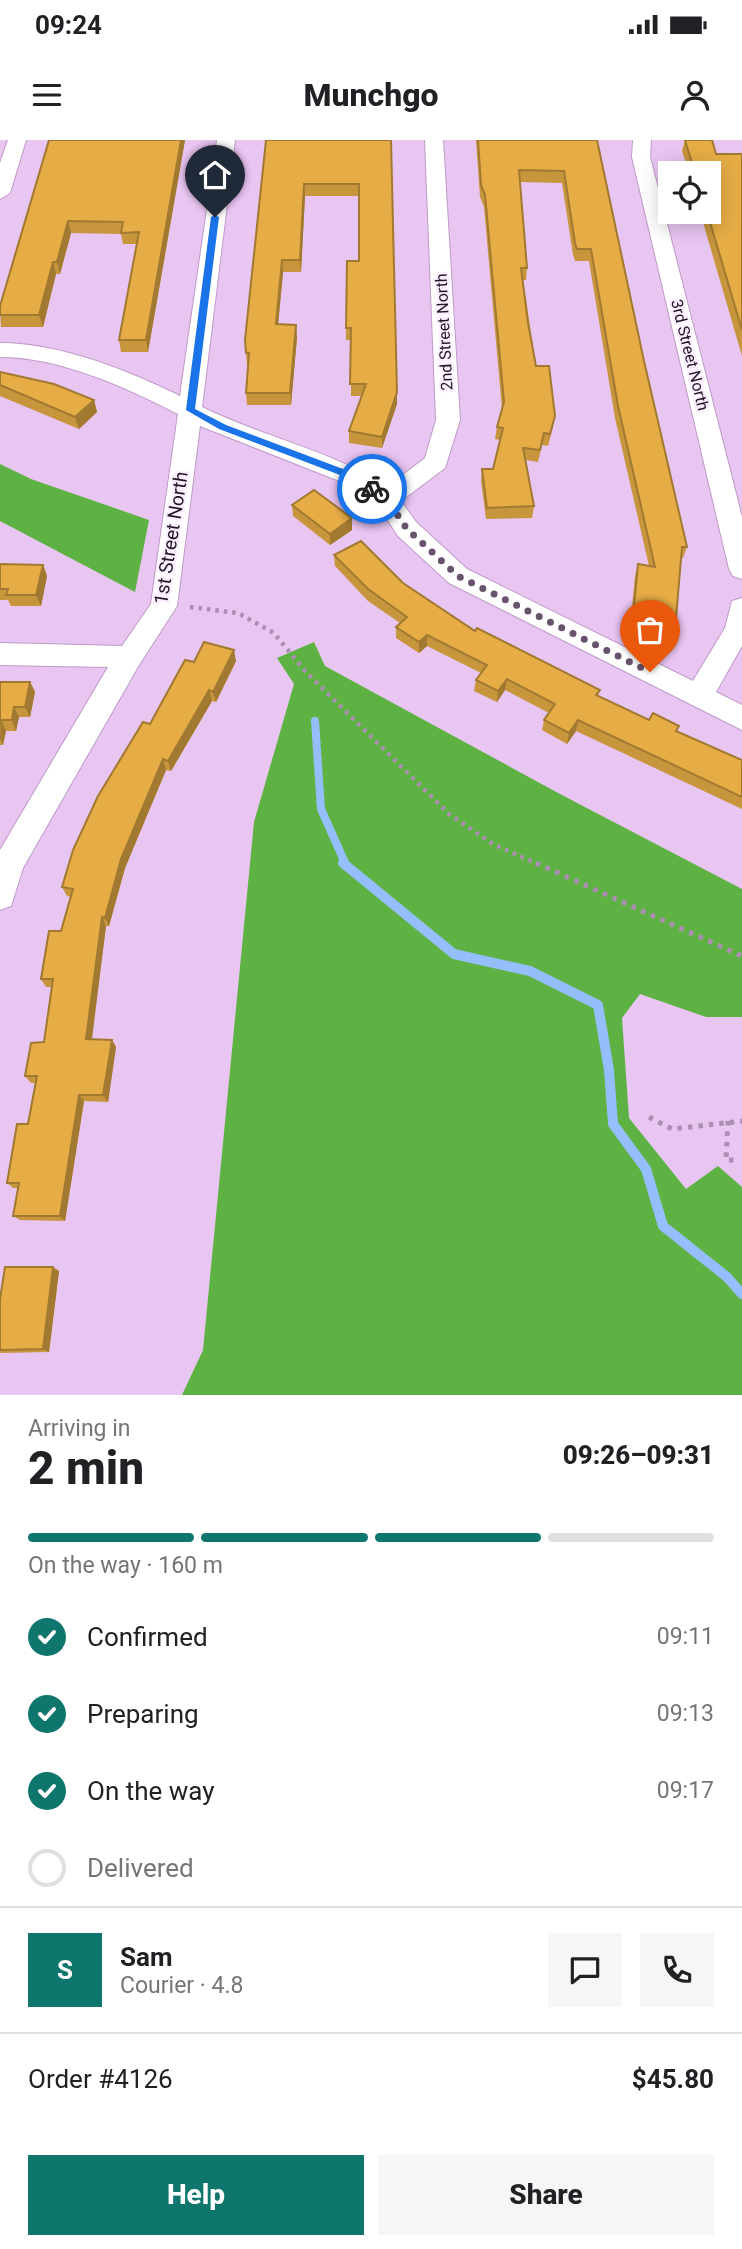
<!DOCTYPE html>
<meta charset="utf-8">
<style>
body{margin:0;font-family:Roboto,sans-serif;background:#f6f6f6;color:#202124;height:100vh;display:flex;flex-direction:column;font-size:26px;white-space:nowrap}
*{box-sizing:border-box;margin:0}
p{font-size:23px;color:#757577}
.icon{flex:none;width:38px;height:38px;fill:none;stroke:currentColor;stroke-width:2;stroke-linecap:round;stroke-linejoin:round}
.map{position:relative;height:1255px;overflow:hidden}
.sheet{display:flex;flex-direction:column;background:#fff;flex:1}
.sheet>*{flex:none}
.fabs{position:absolute;left:658px;top:21px;display:grid;gap:14px}
.fabs a{display:grid;place-items:center;width:63px;height:63px;border-radius:0px;background:#fff;box-shadow:0 4px 18px #0003;font-size:35px}
.pin{position:absolute;display:grid;place-items:center;width:60px;height:60px;color:#fff;margin:-72px -30px;border-radius:50% 50% 50% 0;rotate:-45deg;box-shadow:0 0 7px #0007}
.pin .icon{rotate:45deg}
.courier{position:absolute;display:grid;place-items:center;width:70px;height:70px;margin:-35px;border:5px solid #1a73e8;border-radius:50%;background:#fff;color:#222;box-shadow:0 2px 9px #0007}
.head em{font-style:normal;font-weight:800}
.head div{display:flex;flex-direction:column-reverse}
.head{display:flex;align-items:center;justify-content:space-between;height:119px;padding:0 28px}
h1{font-size:46px;font-weight:800;line-height:52px}
.bar{display:grid;grid-template-columns:repeat(4,1fr);gap:10px 7px;align-content:center;height:84px;padding:0 28px}
.bar i{height:9px;border-radius:5px;background:#e0e0e0}
.bar .on{background:#0f766e}
.bar p{grid-column:span 4}
.line{display:flex;align-items:center;gap:18px;padding:0 28px;border-top:2px solid #e0e0e0}
.line div{flex:1}
.round{display:grid;place-items:center;flex:none;width:74px;height:74px;border-radius:0px;background:#f6f6f6}
ol{padding:0 28px;list-style:none}
li{display:flex;align-items:center;gap:21px;height:77px}
li p{margin-inline-start:auto}
li .icon{padding:7px;border-radius:50%;background:#0f766e;color:#fff;stroke-width:4}
li:last-child{color:#757577}
li i{width:38px;height:38px;border:4px solid #e0e0e0;border-radius:50%}
.button{display:flex;gap:14px;margin-top:auto;padding:14px 28px}
.button a{flex:1;height:80px;border-radius:0px;background:#0f766e;color:#fff;font-size:28px;font-weight:800;line-height:80px;text-align:center}
.button a+a{background:#f6f6f6;color:#202124}
.status{display:flex;justify-content:space-between;align-items:center;height:49px;padding:0 35px;background:#fff;direction:ltr}
.status svg{height:19px;fill:currentColor}
header{display:flex;justify-content:space-between;align-items:center;height:91px;padding:0 28px;background:#fff;font-size:32px;font-weight:800}
.map>svg:first-child{display:block}
.forest{fill:#5eb244}
.lines{fill:none;stroke-linecap:round;stroke-linejoin:round}
.stream-far1{stroke:#95befd;stroke-width:8}
.stream{stroke:#95befd;stroke-width:10}
.minor-casing{stroke:#be9bc7;stroke-width:2}
.path-far1{stroke:#ab8fb3;stroke-width:4.5;stroke-dasharray:3.5 5;stroke-linecap:butt}
.path{stroke:#ab8fb3;stroke-width:5;stroke-dasharray:4.5 6;stroke-linecap:butt}
.minor{fill:#fff;fill-rule:evenodd}
.wall{fill:#c6953c}
.shaded-wall{fill:#a17931}
.building{fill:#e6ad46;stroke:#a17931;stroke-width:2}
.route{fill:#1a73e8}
.done{stroke:#68536d;stroke-width:7;stroke-dasharray:0 12.6}
.labels{text-anchor:middle;dominant-baseline:central;stroke-width:5;stroke-linejoin:round;paint-order:stroke}
.far-street-label{font-size:16px;fill:#221526;stroke:#fbf0fe}
.street-label{font-size:19px;fill:#221526;stroke:#fbf0fe}
</style>
<div class="status"><b>09:24</b><svg viewBox="0 0 49 12"><path d="M0 12V9h3v3zM5 12V6h3v6zM10 12V3h3v9zM15 12V0h3v12zM26 1h20v11H26zM47 4h2v5h-2z"/></svg></div>
<header><svg class="icon" aria-label="menu" viewBox="0 0 24 24"><path d="M4 6h16M4 12h16M4 18h16"/></svg>Munchgo<svg class="icon" aria-label="person" viewBox="0 0 24 24"><circle cx="12" cy="8" r="4"/><path d="M4 21q1-7 8-7t8 7"/></svg></header>
<div class="map">
<svg width="742" height="1255" viewBox="0 0 742 1255">
<rect width="100%" height="100%" fill="#e9c5f2"/>
<g class="forest">
<path d="M0 324 31 339 149 380 135 452 0 381Z"/>
<path d="M314 502 325 526 560 654 742 749V877H706L640 854 622 878 629 978 686 1049 718 1026 742 1047V1255H182L203 1210 254 682 294 544 277 518Z"/>
</g>
<g class="lines">
<path class="stream-far1" d="M315 581 321 669 346 725"/>
<path class="stream" d="M343 723 454 814 530 831 598 865 609 930 613 984 646 1029 663 1086 727 1137 742 1154"/>
<defs>
<g id="minor">
<path d="M8 0H26L10 53 0 59V23Z"/>
<path d="M217 0H235L202 267C262 297 331 310 387 347L425 318 436 280 425 0H443L460 280 445 328 401 361 416 382 467 429 693 541 725 488 732 461 742 458V506L716 552 742 565V590L449 443 398 396 378 365 347 344 200 286 177 466 139 525 23 728 11 766 0 770V710L108 527 0 525V503L122 506 151 464 178 274C125 247 60 217 0 217V203C60 203 127 230 180 256Z"/>
<path d="M633 0H651L650 17 742 377V439L733 436 729 429 632 17Z"/>
</g>
</defs>
<use href="#minor" class="minor-casing"/>
<path class="path-far1" d="M190 467 238 473 274 493 305 531 449 674 493 704 540 725"/>
<g class="path">
<path d="M536 723 742 816"/>
<path d="M649 977 672 989 742 981"/>
<path d="M728 981 726 1020H735"/>
</g>
<use href="#minor" class="minor"/>
</g>
<g class="wall">
<path d="M49 0H185L148 212H121L119 200 137 104H123L121 94 71 93 60 134H56L43 187H1L0 166Z"/>
<path d="M266 0H391L397 264 382 308 349 303V291L362 256H351V200H346V188L359 121V56H305L301 132H283L278 184 297 197 291 265H247L246 253 248 225H247L246 213Z"/>
<path d="M476 0H597L644 221 687 407 683 418H681L675 490 671 501H665L661 482 631 477 635 436 638 424 649 426 615 278 589 121H575L573 115 562 43 520 42 527 128 526 140H523L536 226 553 287 548 306 542 305 538 322 526 320 534 366 532 378 486 379 481 341 482 329H493L500 300 495 299 497 287 502 269 484 67 480 57Z"/>
<path d="M685 0 716 14H742V216L700 72H709V33H689L682 11Z"/>
<path d="M0 232 94 260 97 272 79 289 0 256Z"/>
<path d="M292 365 352 390 330 405 293 376Z"/>
<path d="M334 415 403 443 475 491 600 550 598 556 649 580 679 586 677 592 742 620V669L576 591 567 604 542 590 544 580 549 573 505 550 497 562 474 551 476 540 481 533 427 506 419 513 396 498V487L400 483 368 461 335 426Z"/>
<path d="M0 424 43 425 47 436 41 466H11L8 460H0Z"/>
<path d="M236 521 216 562 212 561 171 631 166 630 125 728 109 786H106L91 900H112L116 907 108 962 84 961 65 1081 20 1080 13 1076 18 1048H13L7 1043 28 984 35 943H31L25 936 44 902 52 847H46L41 839 61 791 71 757 67 756 62 747 150 584 194 522Z"/>
<path d="M0 542H30L35 552 30 577H19L16 591H6L3 605H0Z"/>
<path d="M59 1131 49 1212 0 1213V1159Z"/>
</g>
<g class="shaded-wall">
<path d="M181 0H185L148 212 146 200Z"/>
<path d="M304 44 305 56 301 132 300 120Z"/>
<path d="M68 81 71 93 60 134 57 122Z"/>
<path d="M282 120 283 132 277 196 276 184Z"/>
<path d="M53 122 56 134 43 187 39 175Z"/>
<path d="M296 185 297 197 291 265 290 253Z"/>
<path d="M397 252V264L382 308V297Z"/>
<path d="M94 260 97 272 79 289 75 277Z"/>
<path d="M352 378V390L330 405V394Z"/>
<path d="M43 425 47 436 41 466 36 455Z"/>
<path d="M427 495V506L419 513V502Z"/>
<path d="M234 510 236 521 216 562 213 552Z"/>
<path d="M507 539 505 550 497 562 498 551Z"/>
<path d="M30 542 35 552 30 577 25 567Z"/>
<path d="M209 550 212 561 171 631 168 621Z"/>
<path d="M14 567 19 577 16 591 12 580Z"/>
<path d="M1 580 6 591 3 605 0 599Z"/>
<path d="M578 580 576 591 567 604 569 593Z"/>
<path d="M163 619 166 630 125 728 109 786 105 778 121 719Z"/>
<path d="M102 777 106 786 91 907 86 899Z"/>
<path d="M112 900 116 907 108 962 103 955Z"/>
<path d="M79 955 84 961 65 1081 60 1076Z"/>
<path d="M53 1127 59 1131 49 1212 43 1209Z"/>
</g>
<g class="building">
<path d="M49 0H181L146 200H119L139 92 121 93 123 82 68 81 57 122H53L39 175H0V166Z"/>
<path d="M266 0H391L397 252 382 297 349 291 366 244H350L351 188H346L347 121H359V44H304L300 120H282L276 184 296 185 290 253H246L249 213H246L245 200Z"/>
<path d="M478 0H597L644 221 687 407H682L675 490H669L665 471 634 466 638 424 655 427 618 266 591 109H577L575 103 564 31 519 30 527 128H521L528 183 536 226H549L555 276 550 294 544 293 540 310 523 308 534 366 487 368 482 329H493L503 288 497 287 504 262 485 55 481 45Z"/>
<path d="M685 0H712L716 14H742V190L707 72H709V33H695Z"/>
<path d="M0 232 54 244 94 260 75 277 0 245Z"/>
<path d="M314 350 352 378 330 394 292 365Z"/>
<path d="M361 401 403 443 475 491 477 488 600 550 596 555 649 580 653 573 679 586 676 591 742 620V657L578 580 569 593 544 580 555 564 507 539 498 551 476 540 487 525 427 495 419 502 396 487 407 477 368 449 334 415Z"/>
<path d="M0 424 43 425 36 455H6L8 449H0Z"/>
<path d="M204 502 234 510 213 552 209 550 168 621 163 619 121 719 105 778 102 777 86 899 112 900 103 955H79L60 1076H13L19 1043H7L17 984H28L37 936H25L31 903 44 902 53 839H41L49 791H61L73 749 62 747 73 710 98 656 143 582 150 584 185 520 194 522Z"/>
<path d="M0 542H30L25 567H14L12 580H1L0 585Z"/>
<path d="M5 1127H53L43 1209 0 1210V1159Z"/>
</g>
<path class="route" d="M215 75 219 77 195 269 226 285 359 335 376 347V352H369L353 340 219 289 186 270 211 77Z"/>
<g class="lines">
<path class="done" d="M372 349 387 359 407 389 458 436 650 532"/>
</g>
<g class="labels">
<g class="far-street-label">
<text transform="translate(444 192) rotate(-93)">2nd Street North</text>
<text transform="translate(690 215) rotate(76)">3rd Street North</text>
</g>
<g class="street-label">
<text transform="translate(171 398) rotate(-81)">1st Street North</text>
</g>
</g>
</svg>
<div class="fabs">
<a><svg class="icon" aria-label="locate" viewBox="0 0 24 24"><circle cx="12" cy="12" r="6"/><path d="M12 2v4M12 18v4M2 12h4M18 12h4"/></svg></a>
</div>
<div class="pin" style="left:650px;top:532px;background:#ea580c"><svg class="icon" aria-label="bag" viewBox="0 0 24 24"><path d="M5 8h14l-1 12H6zM9 8a3 3 0 0 1 6 0"/></svg></div>
<div class="pin" style="left:215px;top:77px;background:#1f2937"><svg class="icon" aria-label="home" viewBox="0 0 24 24"><path d="M3 11l9-7 9 7M6 9v11h12V9"/></svg></div>
<div class="courier" style="left:372px;top:349px"><svg class="icon" aria-label="bike" viewBox="0 0 24 24"><circle cx="6" cy="16" r="4"/><circle cx="18" cy="16" r="4"/><path d="M6 16l4-8h5l3 8M10 8l3 8H6M13 5h3"/></svg></div>
</div>
<section class="sheet">
<div class="head"><div><h1>2 min</h1><p>Arriving in</p></div><em>09:26–09:31</em></div>
<div class="bar"><i class="on"></i><i class="on"></i><i class="on"></i><i></i><p>On the way · 160 m</p></div>
<ol>
<li><svg class="icon" aria-label="check" viewBox="0 0 24 24"><path d="M5 12l5 5 9-10"/></svg>Confirmed<p>09:11</p></li>
<li><svg class="icon" aria-label="check" viewBox="0 0 24 24"><path d="M5 12l5 5 9-10"/></svg>Preparing<p>09:13</p></li>
<li><svg class="icon" aria-label="check" viewBox="0 0 24 24"><path d="M5 12l5 5 9-10"/></svg>On the way<p>09:17</p></li>
<li><i></i>Delivered</li>
</ol>
<div class="line" style="height:126px"><b class="round" style="background:#0f766e;color:#fff">S</b><div><b>Sam</b><p>Courier · 4.8</p></div><a class="round"><svg class="icon" aria-label="chat" viewBox="0 0 24 24"><path d="M4 5h16v11H9l-5 4z"/></svg></a><a class="round"><svg class="icon" aria-label="phone" viewBox="0 0 24 24"><path d="M5 4h4l2 5-3 2q2 4 5 5l2-3 5 2v4C11 20 4 13 5 4z"/></svg></a></div>
<div class="line" style="height:91px"><div>Order #4126</div><b>$45.80</b></div>
<div class="button"><a>Help</a><a>Share</a></div>
</section>
